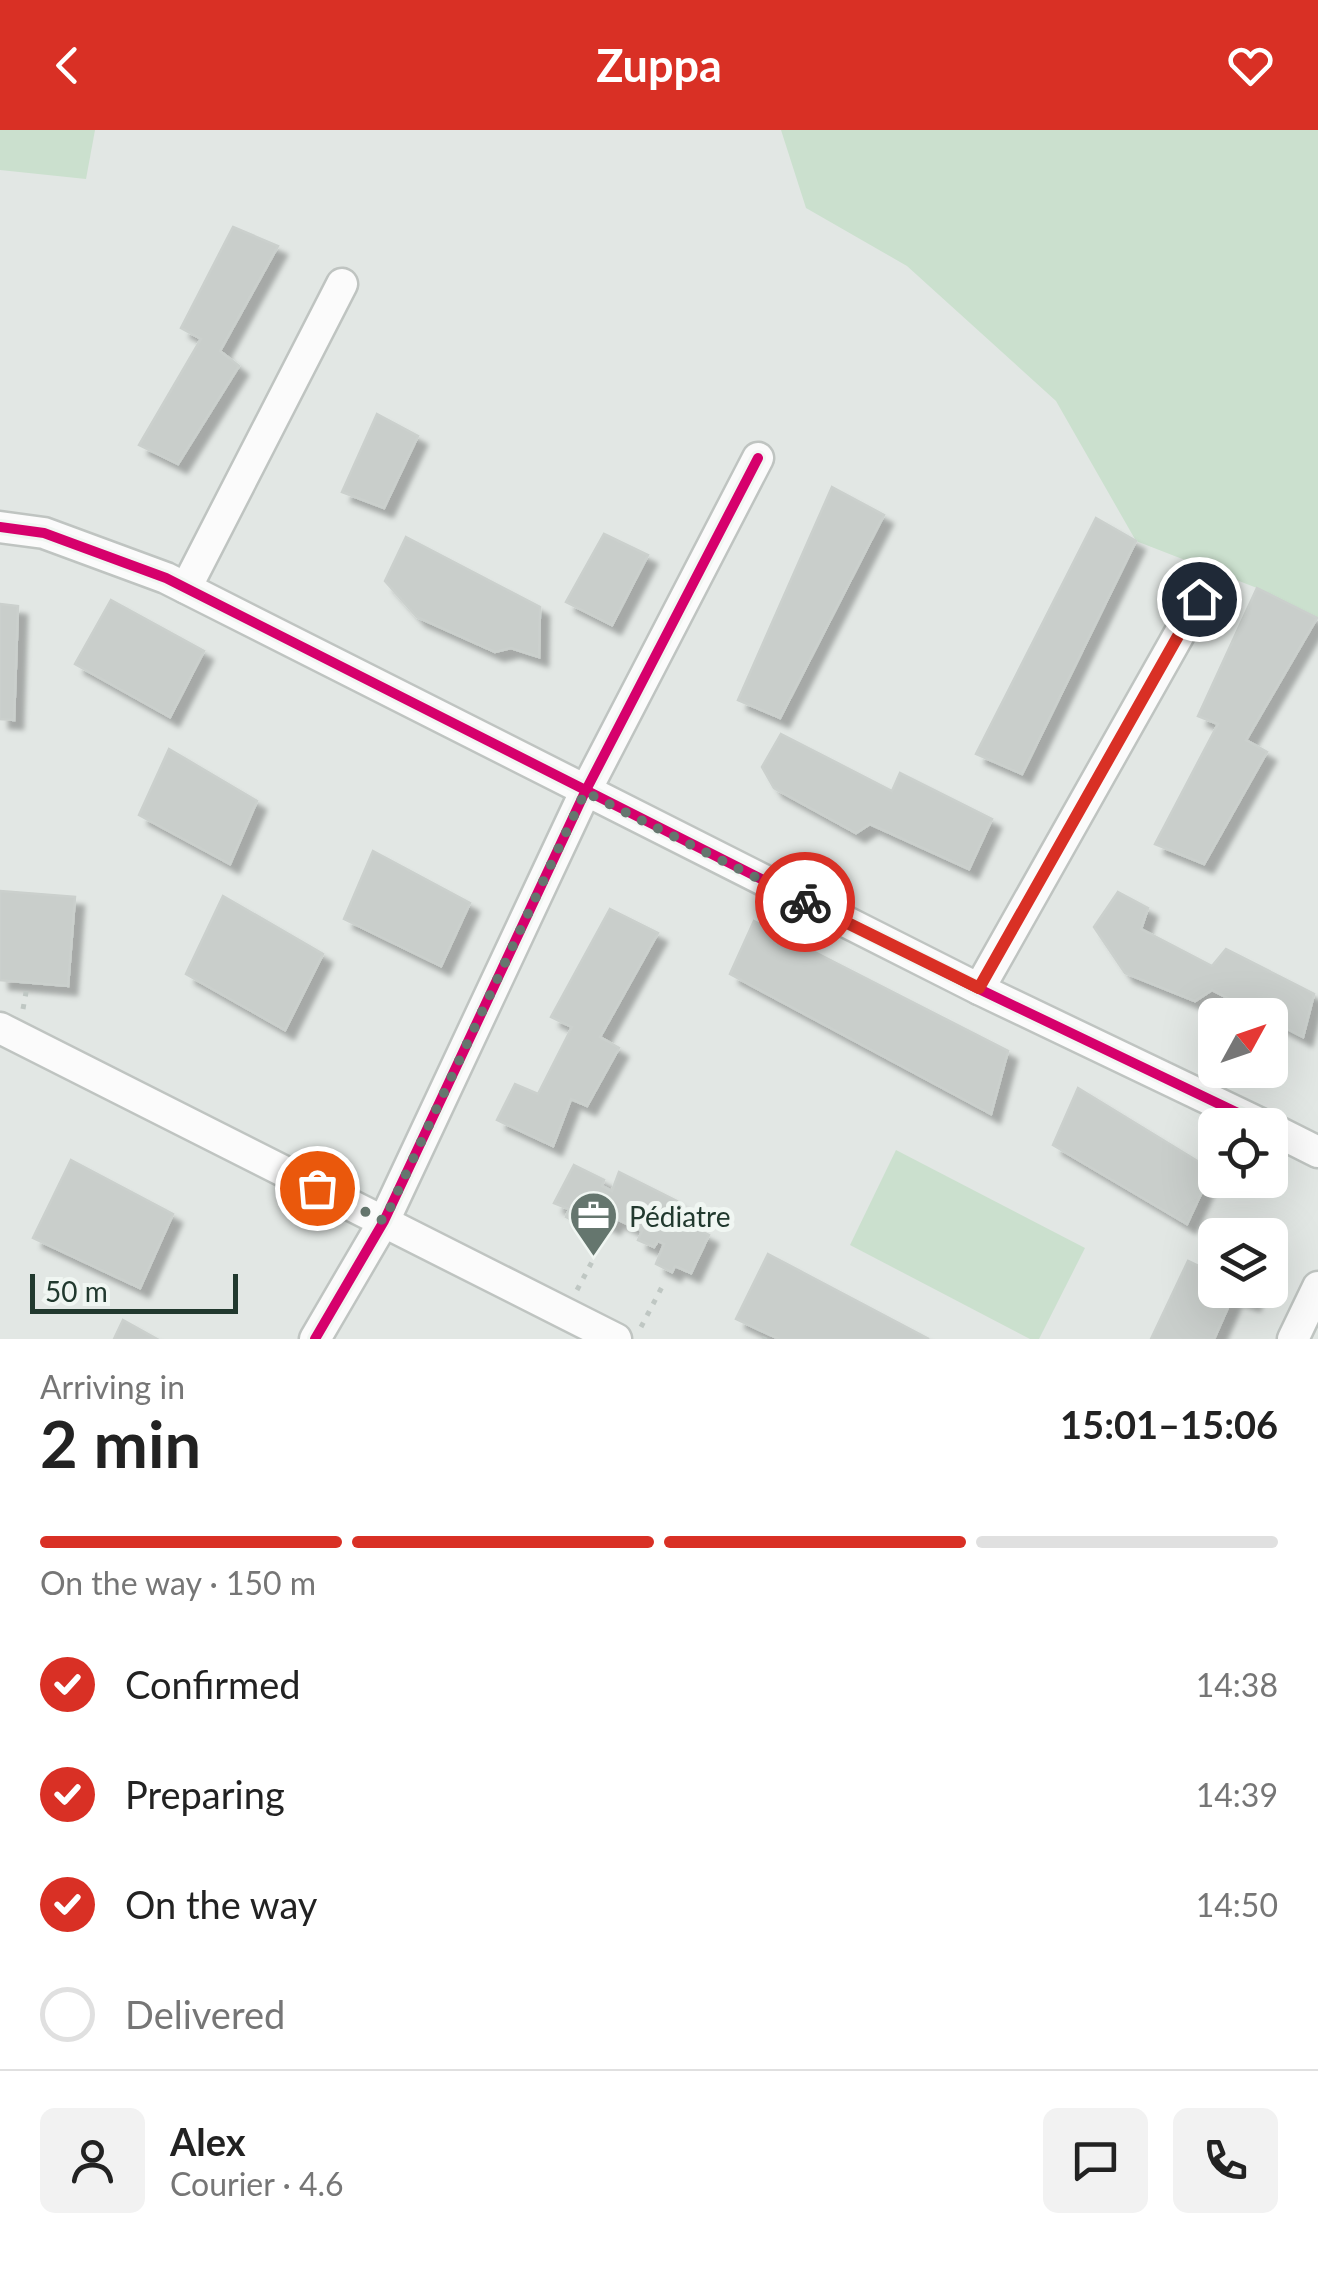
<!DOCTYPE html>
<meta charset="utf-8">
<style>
body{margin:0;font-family:Lato,sans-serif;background:#f2f2f2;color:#222;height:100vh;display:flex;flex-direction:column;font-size:38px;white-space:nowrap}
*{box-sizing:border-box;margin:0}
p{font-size:32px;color:#767676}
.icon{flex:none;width:55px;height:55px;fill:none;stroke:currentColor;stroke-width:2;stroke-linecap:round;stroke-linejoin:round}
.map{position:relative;height:1209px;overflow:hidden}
.drawer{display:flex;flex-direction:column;background:#fff;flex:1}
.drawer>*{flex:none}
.needle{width:65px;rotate:50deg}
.controls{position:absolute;left:1198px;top:868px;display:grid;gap:20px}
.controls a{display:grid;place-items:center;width:90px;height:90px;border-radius:15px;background:#fff;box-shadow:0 10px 40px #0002;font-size:50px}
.scale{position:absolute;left:30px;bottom:25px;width:208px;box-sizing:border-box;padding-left:10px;border:5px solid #21392e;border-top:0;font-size:28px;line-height:35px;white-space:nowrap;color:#21392e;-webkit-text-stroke:8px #f0f6f2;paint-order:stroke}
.pin{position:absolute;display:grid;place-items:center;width:85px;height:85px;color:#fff;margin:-42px;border:5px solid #fff;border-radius:50%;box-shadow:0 2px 10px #0007}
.courier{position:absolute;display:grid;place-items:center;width:100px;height:100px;margin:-50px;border:8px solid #d93025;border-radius:50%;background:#fff;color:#222;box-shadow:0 2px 12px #0007}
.summary em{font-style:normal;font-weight:700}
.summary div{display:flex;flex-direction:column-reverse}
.summary{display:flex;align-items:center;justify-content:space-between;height:170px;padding:0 40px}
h1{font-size:65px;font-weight:700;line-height:75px}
.bar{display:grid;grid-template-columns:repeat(4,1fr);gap:15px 10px;align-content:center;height:120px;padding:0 40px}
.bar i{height:12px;border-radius:8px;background:#e0e0e0}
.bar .on{background:#d93025}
.bar p{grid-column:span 4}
.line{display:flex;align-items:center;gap:25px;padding:0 40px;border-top:2px solid #e0e0e0}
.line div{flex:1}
.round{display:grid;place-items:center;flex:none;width:105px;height:105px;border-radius:15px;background:#f2f2f2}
ol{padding:0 40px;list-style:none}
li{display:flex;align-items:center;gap:30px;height:110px}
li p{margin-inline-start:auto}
li .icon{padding:10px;border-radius:50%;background:#d93025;color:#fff;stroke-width:4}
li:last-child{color:#767676}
li i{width:55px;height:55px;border:5px solid #e0e0e0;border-radius:50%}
header{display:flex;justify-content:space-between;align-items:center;height:130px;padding:0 40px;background:#d93025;color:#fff;font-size:45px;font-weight:700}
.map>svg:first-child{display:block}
.green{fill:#cbe0ce}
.building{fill:#c9cecb;stroke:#cbd0cd;stroke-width:2.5;filter:url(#shadow)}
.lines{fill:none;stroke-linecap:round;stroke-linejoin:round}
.street-casing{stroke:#bfc4c1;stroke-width:35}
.path{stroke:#bfc7c3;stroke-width:5;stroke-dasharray:5 8;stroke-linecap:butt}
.street{stroke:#fbfbfb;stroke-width:30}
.cycleway-casing{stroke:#f0f6f2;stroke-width:16}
.cycleway{stroke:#d6006c;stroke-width:10}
.done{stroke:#65766e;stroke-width:10;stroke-dasharray:0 18}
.route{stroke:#d93025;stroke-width:12}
.labels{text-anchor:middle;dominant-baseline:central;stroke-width:10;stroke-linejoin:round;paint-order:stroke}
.poi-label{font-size:28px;fill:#21392e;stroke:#f0f6f2;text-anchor:start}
</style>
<header><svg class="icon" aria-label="back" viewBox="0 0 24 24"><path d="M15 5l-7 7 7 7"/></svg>Zuppa<svg class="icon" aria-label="heart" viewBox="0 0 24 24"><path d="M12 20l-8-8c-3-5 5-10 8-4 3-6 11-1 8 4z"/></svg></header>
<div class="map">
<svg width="1318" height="1209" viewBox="0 0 1318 1209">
<defs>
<filter id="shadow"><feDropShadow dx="9" dy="9" stdDeviation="2.5" flood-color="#0004"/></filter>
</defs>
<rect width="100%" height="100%" fill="#e2e7e4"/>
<g class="green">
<path d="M0 0H95L86 49 0 40Z"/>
<path d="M781 0H1318V488L1257 458 1136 411 1056 271 907 136 806 78Z"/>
<path d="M896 1020 1085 1118 1039 1209H1030L850 1115Z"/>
</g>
<g class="building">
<path d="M233 97 278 116 220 221 239 236 178 334 139 315 201 209 181 198Z"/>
<path d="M377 284 418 306 384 378 342 362Z"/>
<path d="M832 357 884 385 780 588 738 570Z"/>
<path d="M1096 388 1136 411 1022 644 976 624Z"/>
<path d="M604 404 648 425 612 495 566 472Z"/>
<path d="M406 407 540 477 539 527 511 518 495 522 417 487 385 451Z"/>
<path d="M1257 458 1317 488 1246 610 1267 622 1204 734 1155 714 1218 594 1198 586Z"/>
<path d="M111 470 204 521 170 587 75 534Z"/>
<path d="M0 474 18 476 14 590 0 589Z"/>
<path d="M781 604 892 661 900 643 992 689 969 739 870 694 856 703 774 658 762 637Z"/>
<path d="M169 619 257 671 230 734 139 685Z"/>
<path d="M373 721 470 773 441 836 344 789Z"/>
<path d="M0 761 75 767 68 856 0 850Z"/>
<path d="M1118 762 1148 778 1141 799 1212 836 1226 819 1314 864 1303 907 1270 890V885H1260L1212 860 1195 871 1125 843 1094 797Z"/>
<path d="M223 766 323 824 285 900 186 844Z"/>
<path d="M610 779 658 803 600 907 619 918 587 976 571 969 553 1016 497 990 515 954 538 964 572 897 551 887Z"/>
<path d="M754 791 1008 921 991 984 730 844Z"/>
<path d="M1078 958 1212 1040 1187 1094 1053 1015Z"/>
<path d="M71 1030 173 1084 140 1158 33 1108Z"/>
<path d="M574 1035 604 1050 602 1056 612 1061 619 1042 677 1071 671 1086 709 1105 691 1143 675 1136 672 1142 656 1134 664 1114 658 1111 654 1117 638 1110 642 1101 615 1088 611 1095 595 1087 600 1078 589 1073 580 1094 566 1087 569 1079 554 1073Z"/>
<path d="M768 1124 929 1209H779L736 1189Z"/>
<path d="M1188 1131 1211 1142 1215 1132V1160H1255L1251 1172 1233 1166 1214 1209H1151Z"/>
<path d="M123 1190 157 1209H114Z"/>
</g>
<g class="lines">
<defs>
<g id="street">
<path d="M0 397 44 403 166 448 979 859 1263 995"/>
<path d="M186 458 342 154"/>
<path d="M979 859 1199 469"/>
<path d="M0 898 616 1209"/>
<path d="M1270 998 1318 1022"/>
<path d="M315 1209 384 1091 585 662 758 328"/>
<path d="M1293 1209 1318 1157"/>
</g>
</defs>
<use href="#street" class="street-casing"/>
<g class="path">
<path d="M23 879 27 857"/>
<path d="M577 1160 594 1128"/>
<path d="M641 1197 663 1155"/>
<path d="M764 1209 765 1207"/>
</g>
<use href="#street" class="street"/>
<defs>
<g id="cycleway">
<path d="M0 397 44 403 166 448 979 859 1263 995"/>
<path d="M315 1209 384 1091 585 662 758 328"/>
</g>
</defs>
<use href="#cycleway" class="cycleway-casing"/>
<use href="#cycleway" class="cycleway"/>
</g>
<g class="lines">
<path class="done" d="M317 1058 384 1091 585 662 805 772"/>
<path class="route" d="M805 772 979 858 1199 469"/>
</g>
<defs>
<symbol id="office-pin" viewBox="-11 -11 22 30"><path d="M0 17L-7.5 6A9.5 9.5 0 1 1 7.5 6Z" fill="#65766e" stroke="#f0f6f2"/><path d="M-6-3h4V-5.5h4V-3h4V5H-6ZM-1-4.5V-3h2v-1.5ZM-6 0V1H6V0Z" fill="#fff"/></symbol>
</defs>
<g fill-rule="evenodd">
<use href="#office-pin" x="566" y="1058" width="55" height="75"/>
</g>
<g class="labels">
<g class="poi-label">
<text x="629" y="1086">Pédiatre</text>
</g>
</g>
</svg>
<div class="controls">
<a><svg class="needle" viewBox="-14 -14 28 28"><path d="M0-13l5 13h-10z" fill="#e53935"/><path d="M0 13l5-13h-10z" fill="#767676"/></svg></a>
<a><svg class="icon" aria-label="locate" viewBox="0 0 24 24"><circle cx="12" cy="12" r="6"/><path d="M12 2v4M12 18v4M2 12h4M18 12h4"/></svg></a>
<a><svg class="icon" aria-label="layers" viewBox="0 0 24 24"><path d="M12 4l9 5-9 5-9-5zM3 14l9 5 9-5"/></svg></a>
</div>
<div class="scale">50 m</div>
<div class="pin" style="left:317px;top:1058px;background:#ea580c"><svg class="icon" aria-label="bag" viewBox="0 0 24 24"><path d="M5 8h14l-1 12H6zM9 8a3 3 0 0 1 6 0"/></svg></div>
<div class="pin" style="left:1199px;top:469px;background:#1f2937"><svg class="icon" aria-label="home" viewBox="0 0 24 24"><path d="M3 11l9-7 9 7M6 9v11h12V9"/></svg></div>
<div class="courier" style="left:805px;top:772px"><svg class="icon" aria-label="bike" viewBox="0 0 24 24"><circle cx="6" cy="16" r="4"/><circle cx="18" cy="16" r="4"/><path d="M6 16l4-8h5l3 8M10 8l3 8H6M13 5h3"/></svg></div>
</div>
<section class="drawer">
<div class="summary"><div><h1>2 min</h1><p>Arriving in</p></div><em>15:01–15:06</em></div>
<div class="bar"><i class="on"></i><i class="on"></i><i class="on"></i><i></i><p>On the way · 150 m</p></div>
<ol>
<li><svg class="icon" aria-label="check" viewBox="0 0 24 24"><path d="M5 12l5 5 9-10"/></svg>Confirmed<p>14:38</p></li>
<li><svg class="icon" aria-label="check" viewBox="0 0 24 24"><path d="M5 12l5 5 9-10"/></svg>Preparing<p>14:39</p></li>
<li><svg class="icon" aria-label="check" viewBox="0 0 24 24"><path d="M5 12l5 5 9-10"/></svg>On the way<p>14:50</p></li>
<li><i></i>Delivered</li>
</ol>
<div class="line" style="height:180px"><a class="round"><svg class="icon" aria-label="person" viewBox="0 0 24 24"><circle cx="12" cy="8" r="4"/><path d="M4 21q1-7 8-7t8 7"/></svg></a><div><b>Alex</b><p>Courier · 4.6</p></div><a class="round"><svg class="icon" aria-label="chat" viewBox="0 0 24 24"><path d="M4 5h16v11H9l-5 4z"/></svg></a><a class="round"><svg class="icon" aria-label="phone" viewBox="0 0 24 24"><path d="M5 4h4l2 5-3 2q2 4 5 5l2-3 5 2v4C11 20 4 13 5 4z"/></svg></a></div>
</section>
